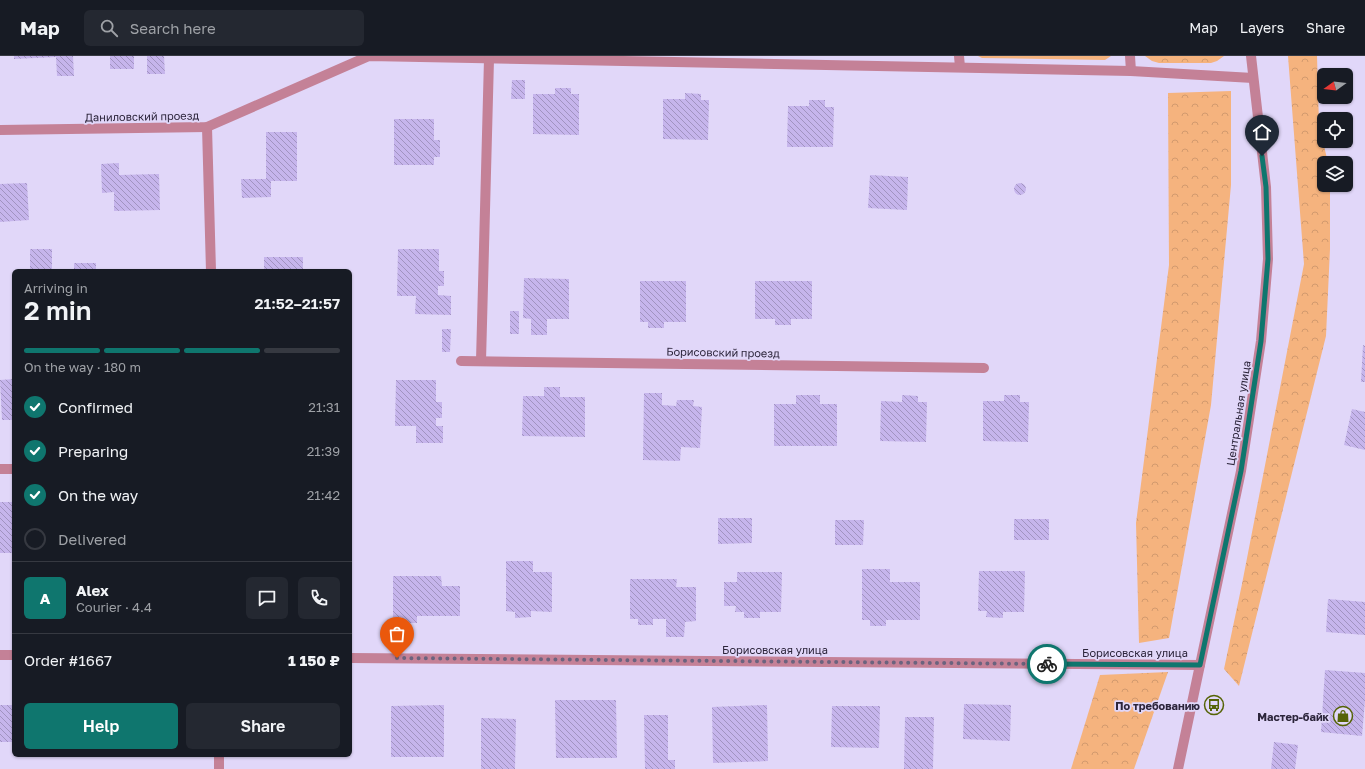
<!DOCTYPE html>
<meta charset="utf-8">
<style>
body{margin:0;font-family:"Golos Text",sans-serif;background:#242831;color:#f1f3f6;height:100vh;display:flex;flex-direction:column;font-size:15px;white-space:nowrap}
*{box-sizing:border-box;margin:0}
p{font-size:13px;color:#9ea1a6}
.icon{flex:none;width:22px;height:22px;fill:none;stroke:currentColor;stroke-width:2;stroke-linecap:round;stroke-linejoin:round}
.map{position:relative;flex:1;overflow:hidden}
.side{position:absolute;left:12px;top:213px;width:340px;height:488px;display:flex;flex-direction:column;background:#171b24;border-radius:6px;box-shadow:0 1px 3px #0004}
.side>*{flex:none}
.needle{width:26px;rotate:255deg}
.controls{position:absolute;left:1317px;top:12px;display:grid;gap:8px}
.controls a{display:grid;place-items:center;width:36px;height:36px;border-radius:6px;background:#171b24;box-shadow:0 1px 3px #0004;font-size:20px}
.pin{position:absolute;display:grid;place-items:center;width:34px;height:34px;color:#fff;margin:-41px -17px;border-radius:50% 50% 50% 0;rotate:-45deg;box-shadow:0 0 4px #0007}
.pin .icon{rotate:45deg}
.courier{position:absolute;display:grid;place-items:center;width:40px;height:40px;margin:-20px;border:3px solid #0f766e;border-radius:50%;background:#fff;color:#222;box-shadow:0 1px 5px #0007}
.headline em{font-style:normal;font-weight:600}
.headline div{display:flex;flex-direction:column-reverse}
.headline{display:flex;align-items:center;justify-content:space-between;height:68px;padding:0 12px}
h1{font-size:26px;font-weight:600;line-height:30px}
.bar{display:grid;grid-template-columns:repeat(4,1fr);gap:6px 4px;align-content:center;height:48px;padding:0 12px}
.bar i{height:5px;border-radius:3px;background:#363941}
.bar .active{background:#0f766e}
.bar p{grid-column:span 4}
.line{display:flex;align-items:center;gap:10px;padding:0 12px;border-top:1px solid #363941}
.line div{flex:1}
.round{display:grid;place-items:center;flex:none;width:42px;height:42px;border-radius:6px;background:#242831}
ol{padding:0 12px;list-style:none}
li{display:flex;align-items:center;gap:12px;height:44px}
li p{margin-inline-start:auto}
li .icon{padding:4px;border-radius:50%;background:#0f766e;color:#fff;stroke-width:4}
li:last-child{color:#9ea1a6}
li i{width:22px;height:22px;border:2px solid #363941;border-radius:50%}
.cta{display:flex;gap:8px;margin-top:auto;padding:8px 12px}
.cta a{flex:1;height:46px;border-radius:6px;background:#0f766e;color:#fff;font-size:16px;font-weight:600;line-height:46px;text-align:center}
.cta a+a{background:#242831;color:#f1f3f6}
header{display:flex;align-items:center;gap:24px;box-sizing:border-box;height:56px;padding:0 20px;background:#171b24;border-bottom:1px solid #363941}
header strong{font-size:19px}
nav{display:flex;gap:22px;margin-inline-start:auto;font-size:14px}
.search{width:280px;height:36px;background:#242831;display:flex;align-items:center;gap:10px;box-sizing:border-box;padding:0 14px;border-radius:6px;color:#9ea1a6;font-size:15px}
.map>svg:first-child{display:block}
.grass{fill:#f5b37e}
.forest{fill:url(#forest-crowns)}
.building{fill:url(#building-back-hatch)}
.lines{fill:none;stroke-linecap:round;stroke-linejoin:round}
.service{stroke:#c48197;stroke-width:10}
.minor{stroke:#c48197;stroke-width:10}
.tertiary{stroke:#c48197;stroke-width:10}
.done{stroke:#6b637e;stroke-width:4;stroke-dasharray:0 7.2}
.route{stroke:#0f766e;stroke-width:5}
.labels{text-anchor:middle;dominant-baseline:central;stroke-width:3.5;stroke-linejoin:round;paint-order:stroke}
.street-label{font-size:11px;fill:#2c253b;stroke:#e1d7f9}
.poi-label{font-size:11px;font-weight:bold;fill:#2c253b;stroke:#e1d7f9;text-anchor:end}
</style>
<header>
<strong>Map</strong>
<div class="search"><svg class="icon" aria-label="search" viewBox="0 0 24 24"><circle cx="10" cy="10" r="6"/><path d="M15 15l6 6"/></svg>Search here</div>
<nav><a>Map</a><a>Layers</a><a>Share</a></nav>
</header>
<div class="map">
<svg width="1365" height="713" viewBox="0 0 1365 713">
<defs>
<pattern id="forest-crowns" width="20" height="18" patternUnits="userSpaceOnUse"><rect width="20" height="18" fill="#f5b37e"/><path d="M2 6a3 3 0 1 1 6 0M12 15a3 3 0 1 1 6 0" fill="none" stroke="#d29a6e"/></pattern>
<pattern id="building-back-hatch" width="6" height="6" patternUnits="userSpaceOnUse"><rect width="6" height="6" fill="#c6b5ec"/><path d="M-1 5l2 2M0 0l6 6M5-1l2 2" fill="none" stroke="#a193c0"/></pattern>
</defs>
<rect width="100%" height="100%" fill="#e1d7f9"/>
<path class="grass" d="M978 0H1111L1105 4 982 2Z"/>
<g class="forest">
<path d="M1145 0H1224L1217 5 1211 7H1159L1152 5Z"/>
<path d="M1288 0H1317L1319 68 1328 107H1324V129H1330V193L1326 280 1239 630 1224 613 1242 528 1304 208Z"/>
<path d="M1231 35V129L1211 349 1169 582 1139 587 1136 467 1169 209 1168 37Z"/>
<path d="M1168 616 1134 713H1071L1100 619Z"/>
</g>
<g class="building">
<path d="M14 0H73L74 20H57L56 1 14 3Z"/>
<rect x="110" y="0" width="24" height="13"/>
<path d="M147 0H164L165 18H147Z"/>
<path d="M512 24H525V43H511Z"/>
<path d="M555 32H571V38H579V79L533 78V38H555Z"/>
<path d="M685 37 701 38V44H709L708 84 663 83V43H685Z"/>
<path d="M809 44H825V51H834L833 91H787L788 50H809Z"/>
<path d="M394 63H434V84H440V101H434V109H394Z"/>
<path d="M266 76H297V125H271V141L242 142 241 123H266Z"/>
<path d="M119 107V119L159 118 160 154 114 155V136L102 137 101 108Z"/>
<path d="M870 119 908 121 907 154 868 152Z"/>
<circle cx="1020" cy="133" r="6"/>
<path d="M27 127 29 164 0 166V128Z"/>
<rect x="30" y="193" width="22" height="22"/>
<path d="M398 193H439V215H444V230H438V239L451 240V259L415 258 416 240H397Z"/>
<rect x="264" y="201" width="39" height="14"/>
<rect x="74" y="207" width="22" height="8"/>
<path d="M524 222 569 223V263H547V279H531V263L523 262Z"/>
<path d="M640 225H686V266H664V272H648V266H640Z"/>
<path d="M755 225H812V263H791V269H775V263H755Z"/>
<rect x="510" y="255" width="9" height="23"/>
<path d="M442 273H451L450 296H442Z"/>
<path d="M1363 289 1365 290V326H1361Z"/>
<path d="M14 323V364H2L0 324Z"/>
<path d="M396 324H436V346H442V362H436V370H443V387H416V370H395Z"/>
<path d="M544 331H560V341H585V381L522 380 523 340H544Z"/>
<path d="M644 337H662V349L676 350 677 344H694L693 350 702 351 700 392 681 391 680 405 643 404Z"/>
<path d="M796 339H820V348H837V390H774V348H796Z"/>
<path d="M902 339 918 340V346H927L926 386 880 385 881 345 902 346Z"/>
<path d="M1004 339H1020V346H1029L1028 386 983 385V345H1004Z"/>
<path d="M1352 353 1365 356V394L1344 389Z"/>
<rect x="0" y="446" width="14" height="51"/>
<path d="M718 462H752V487L718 488Z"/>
<rect x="1014" y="463" width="35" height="21"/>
<path d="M835 464H864L863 489H835Z"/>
<path d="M506 505H533V516H552V556L531 555V561L515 562V556L506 555Z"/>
<path d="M862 513H890V526H920V564H886V570H870V564H862Z"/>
<path d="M979 515H1025L1024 556H1003V562L986 561 987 555H978Z"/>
<path d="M737 516H782L781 556H760V562H744V556H735L736 550H724V526H737Z"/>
<path d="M393 520H441L442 530H460V560H417V567H402V561H393Z"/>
<path d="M630 523H677L676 531H696V565L685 566 684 581H666V563H653V569H638V563H630Z"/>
<path d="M1328 543 1365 546V579L1326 576Z"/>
<path d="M1325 614 1365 617V644L1362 680 1321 676Z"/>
<path d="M555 644H616L617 702H556Z"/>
<path d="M964 648 1011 649 1010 685 963 683Z"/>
<rect x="0" y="649" width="14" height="37"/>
<path d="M444 649V701H391V650Z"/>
<path d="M767 649 768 705 713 707 712 651Z"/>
<path d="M832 650H880L879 692 831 691Z"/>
<path d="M644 659H668V704H675V713H645Z"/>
<path d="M905 661H934L933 713H904Z"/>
<path d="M481 662 516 663 515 713H481Z"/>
<path d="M1274 686 1298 689 1295 713H1271Z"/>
</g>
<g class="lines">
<path class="service" d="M1130 0 1131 15"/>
<g class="minor">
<path d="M959 0 960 11"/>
<path d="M207 71 211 215"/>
<path d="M0 74 207 71 369 0 1131 15 1253 22"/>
<path d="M461 305 984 312"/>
<path d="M481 305 489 3"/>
<path d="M0 413H14"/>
<path d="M0 599H14"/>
<path d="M350 602 1200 609"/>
<path d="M219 699V713"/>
</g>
<path class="tertiary" d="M1178 713 1241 415 1261 285 1268 203 1266 131 1251 0"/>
</g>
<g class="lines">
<path class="done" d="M397 602 1047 608"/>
<path class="route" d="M1047 608 1200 609 1241 415 1261 285 1268 203 1266 131 1262 100"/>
</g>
<defs>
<symbol id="bus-ring" viewBox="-11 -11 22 22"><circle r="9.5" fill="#e1d7f9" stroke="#556306" stroke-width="1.5"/><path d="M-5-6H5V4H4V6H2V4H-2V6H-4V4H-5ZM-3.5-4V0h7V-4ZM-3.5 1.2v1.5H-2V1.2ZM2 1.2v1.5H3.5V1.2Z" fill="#556306"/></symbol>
<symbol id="shop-ring" viewBox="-11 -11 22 22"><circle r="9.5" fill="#e1d7f9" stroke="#556306" stroke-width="1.5"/><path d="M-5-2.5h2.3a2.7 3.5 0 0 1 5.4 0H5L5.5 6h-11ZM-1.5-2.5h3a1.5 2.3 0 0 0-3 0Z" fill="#556306"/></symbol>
</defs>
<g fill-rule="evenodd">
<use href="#bus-ring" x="1203" y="638" width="22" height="22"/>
<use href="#shop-ring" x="1332" y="649" width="22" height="22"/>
</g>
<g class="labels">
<g class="street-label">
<text transform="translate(142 60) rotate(-1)">Даниловский проезд</text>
<text transform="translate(723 296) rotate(1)">Борисовский проезд</text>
<text transform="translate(1238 357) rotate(-81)">Центральная улица</text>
<text x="775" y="593">Борисовская улица</text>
<text x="1135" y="596">Борисовская улица</text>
</g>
<g class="poi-label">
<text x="1200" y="649">По требованию</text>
<text x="1329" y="660">Мастер-байк</text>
</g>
</g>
</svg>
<div class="controls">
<a><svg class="needle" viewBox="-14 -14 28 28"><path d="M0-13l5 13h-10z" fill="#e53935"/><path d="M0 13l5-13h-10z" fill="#9ea1a6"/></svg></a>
<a><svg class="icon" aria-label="locate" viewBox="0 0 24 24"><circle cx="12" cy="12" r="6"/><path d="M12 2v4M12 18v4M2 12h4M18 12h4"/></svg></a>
<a><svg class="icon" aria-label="layers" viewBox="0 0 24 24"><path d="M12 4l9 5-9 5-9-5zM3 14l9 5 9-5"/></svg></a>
</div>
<div class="pin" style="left:397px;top:602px;background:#ea580c"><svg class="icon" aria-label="bag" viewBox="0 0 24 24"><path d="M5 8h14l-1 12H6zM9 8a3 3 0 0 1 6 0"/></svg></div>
<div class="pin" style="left:1262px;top:100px;background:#1f2937"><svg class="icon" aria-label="home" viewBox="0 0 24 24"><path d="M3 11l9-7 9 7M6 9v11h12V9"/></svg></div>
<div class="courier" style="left:1047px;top:608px"><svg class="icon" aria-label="bike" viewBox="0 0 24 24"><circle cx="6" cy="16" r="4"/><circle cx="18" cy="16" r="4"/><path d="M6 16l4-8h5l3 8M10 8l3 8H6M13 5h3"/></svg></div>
<section class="side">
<div class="headline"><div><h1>2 min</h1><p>Arriving in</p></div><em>21:52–21:57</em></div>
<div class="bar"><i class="active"></i><i class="active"></i><i class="active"></i><i></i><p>On the way · 180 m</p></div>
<ol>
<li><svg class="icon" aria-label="check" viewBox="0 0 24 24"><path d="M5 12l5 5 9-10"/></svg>Confirmed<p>21:31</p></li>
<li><svg class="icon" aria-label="check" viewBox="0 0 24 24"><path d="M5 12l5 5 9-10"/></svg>Preparing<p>21:39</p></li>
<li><svg class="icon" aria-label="check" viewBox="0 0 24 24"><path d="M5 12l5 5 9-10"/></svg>On the way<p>21:42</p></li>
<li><i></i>Delivered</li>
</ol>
<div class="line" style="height:72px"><b class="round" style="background:#0f766e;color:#fff">A</b><div><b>Alex</b><p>Courier · 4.4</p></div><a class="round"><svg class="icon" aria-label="chat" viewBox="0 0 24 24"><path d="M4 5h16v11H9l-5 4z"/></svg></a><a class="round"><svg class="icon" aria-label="phone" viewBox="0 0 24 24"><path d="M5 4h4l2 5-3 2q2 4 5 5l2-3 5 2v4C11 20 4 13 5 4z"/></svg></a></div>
<div class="line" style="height:52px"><div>Order #1667</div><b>1 150 ₽</b></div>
<div class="cta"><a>Help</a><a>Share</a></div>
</section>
</div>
